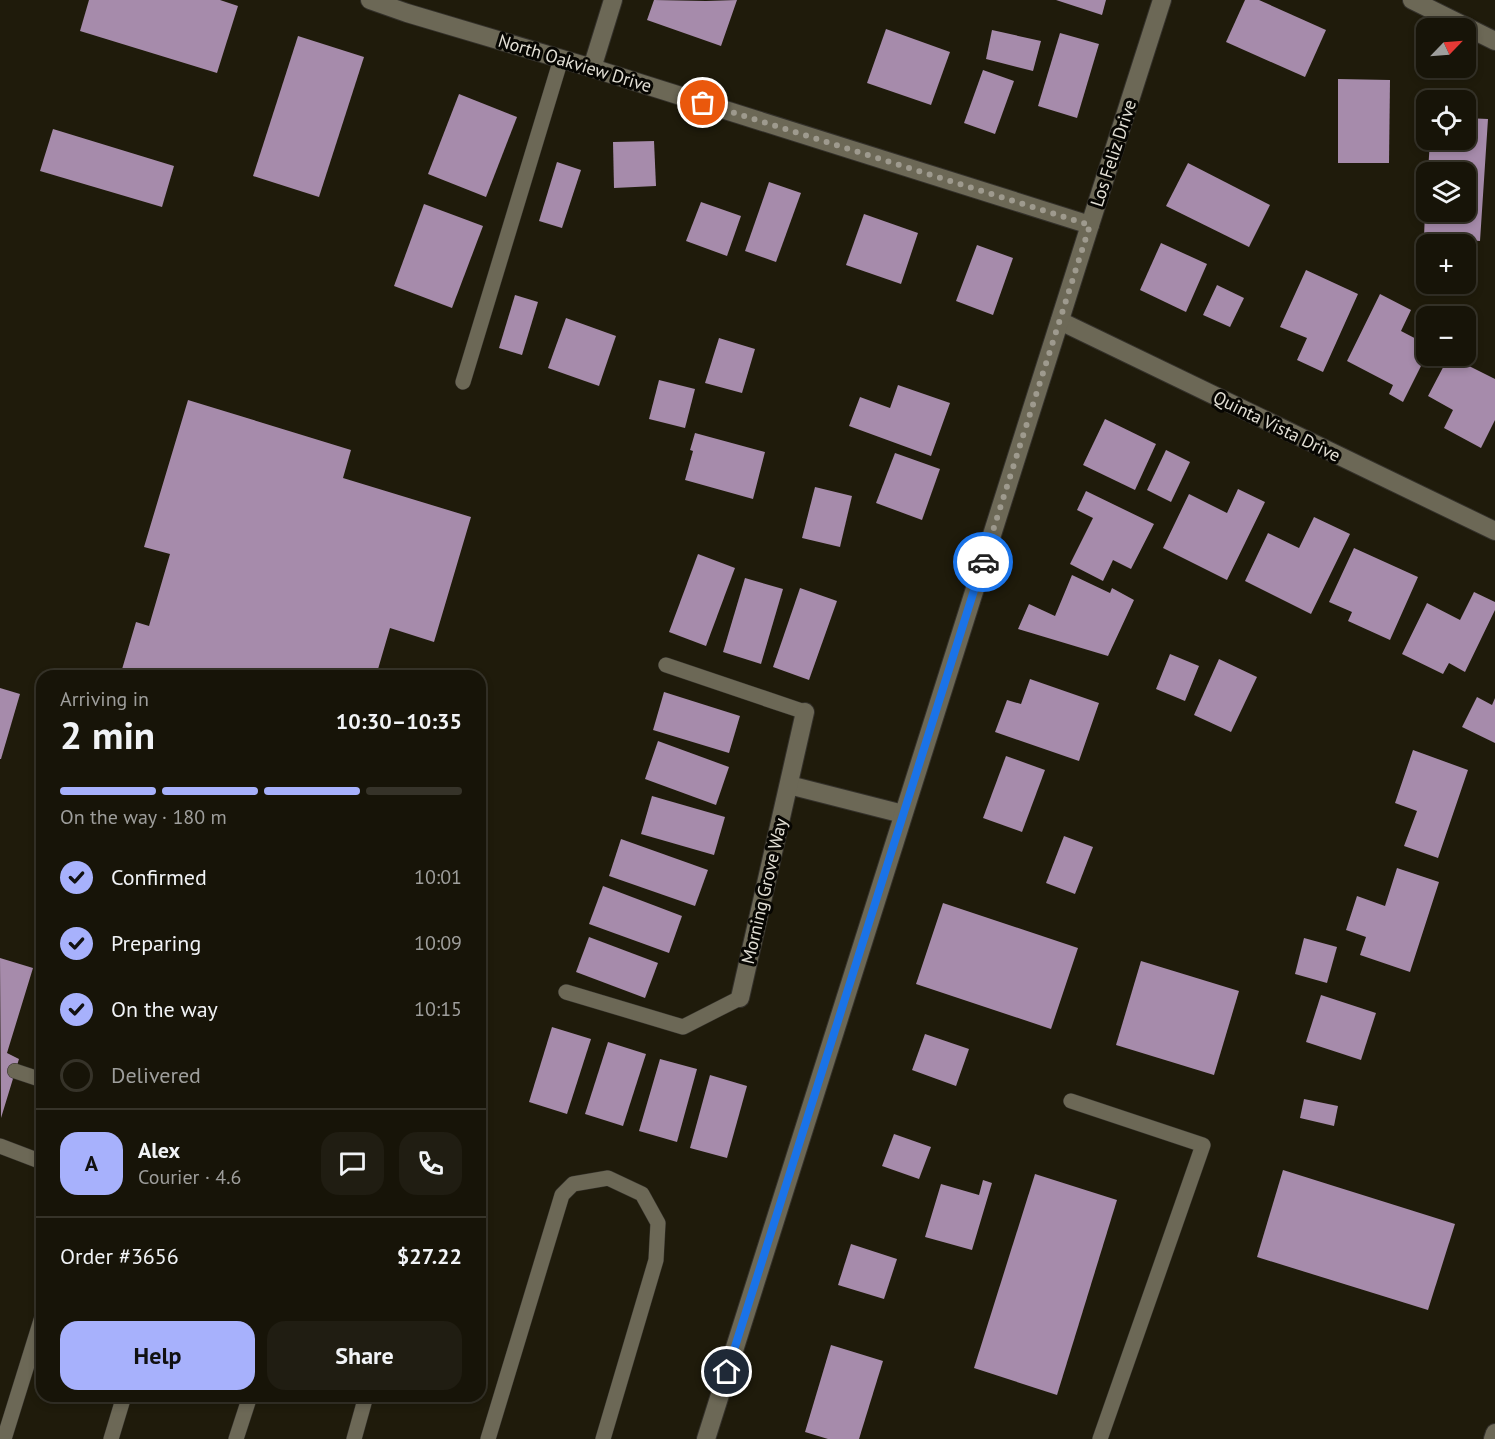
<!DOCTYPE html>
<meta charset="utf-8">
<style>
body{margin:0;font-family:"PT Sans",sans-serif;background:#201d12;color:#f1f3f6;height:100vh;display:flex;flex-direction:column;font-size:22px;white-space:nowrap}
*{box-sizing:border-box;margin:0}
p{font-size:20px;color:#9e9e9c}
.icon{flex:none;width:33px;height:33px;fill:none;stroke:currentColor;stroke-width:2;stroke-linecap:round;stroke-linejoin:round}
.map{position:relative;flex:1;overflow:hidden}
.details{position:absolute;left:36px;top:670px;width:450px;height:732px;display:flex;flex-direction:column;background:#171408;border-radius:18px;box-shadow:0 3px 9px #0003,0 0 0 2px #363329}
.details>*{flex:none}
.needle{width:39px;rotate:65deg}
.controls{position:absolute;left:1416px;top:18px;display:grid;gap:12px}
.controls a{display:grid;place-items:center;width:60px;height:60px;border-radius:12px;background:#171408;box-shadow:0 3px 9px #0003,0 0 0 2px #363329;font-size:30px}
.pin{position:absolute;display:grid;place-items:center;width:51px;height:51px;color:#fff;margin:-26px;border:3px solid #fff;border-radius:50%;box-shadow:0 2px 6px #0007}
.courier{position:absolute;display:grid;place-items:center;width:60px;height:60px;margin:-30px;border:4px solid #1a73e8;border-radius:50%;background:#fff;color:#222;box-shadow:0 2px 8px #0007}
.head em{font-style:normal;font-weight:700}
.head div{display:flex;flex-direction:column-reverse}
.head{display:flex;align-items:center;justify-content:space-between;height:102px;padding:0 24px}
h1{font-size:39px;font-weight:700;line-height:45px}
.bar{display:grid;grid-template-columns:repeat(4,1fr);gap:9px 6px;align-content:center;height:72px;padding:0 24px}
.bar i{height:8px;border-radius:4px;background:#363329}
.bar .on{background:#a7b1fc}
.bar p{grid-column:span 4}
.line{display:flex;align-items:center;gap:15px;padding:0 24px;border-top:2px solid #363329}
.line div{flex:1}
.round{display:grid;place-items:center;flex:none;width:63px;height:63px;border-radius:18px;background:#201d12}
ol{padding:0 24px;list-style:none}
li{display:flex;align-items:center;gap:18px;height:66px}
li p{margin-inline-start:auto}
li .icon{padding:6px;border-radius:50%;background:#a7b1fc;color:#111;stroke-width:4}
li:last-child{color:#9e9e9c}
li i{width:33px;height:33px;border:3px solid #363329;border-radius:50%}
.cta{display:flex;gap:12px;margin-top:auto;padding:12px 24px}
.cta a{flex:1;height:69px;border-radius:18px;background:#a7b1fc;color:#111;font-size:24px;font-weight:700;line-height:69px;text-align:center}
.cta a+a{background:#201d12;color:#f1f3f6}
.map>svg:first-child{display:block}
.building{fill:#a68bab}
.lines{fill:none;stroke-linecap:round;stroke-linejoin:round}
.lane-casing{stroke:#34312b;stroke-width:16}
.street-casing{stroke:#34312b;stroke-width:20}
.secondary-casing{stroke:#34312b;stroke-width:20}
.lane{stroke:#6c6856;stroke-width:15}
.street{stroke:#6c6856;stroke-width:18}
.secondary{stroke:#6c6856;stroke-width:18}
.done{stroke:#9e9a8e;stroke-width:6;stroke-dasharray:0 10.8}
.route{stroke:#1a73e8;stroke-width:8}
.labels{text-anchor:middle;dominant-baseline:central;stroke-width:6;stroke-linejoin:round;paint-order:stroke}
.street-label{font-size:18px;fill:#e2dfd5;stroke:#070602}
</style>
<div class="map">
<svg width="1495" height="1439" viewBox="0 0 1495 1439">
<rect width="100%" height="100%" fill="#1f1b0b"/>
<g class="building">
<path d="M89 0H220L238 6 217 73 80 31Z"/>
<path d="M654 0 706 1 737 0 721 46 647 20Z"/>
<path d="M1056 0H1106L1102 15Z"/>
<path d="M1245 0H1259L1326 30 1305 77 1226 42Z"/>
<path d="M886 29 950 52 931 105 867 83Z"/>
<path d="M992 30 1041 41 1033 71 986 59Z"/>
<path d="M1060 33 1099 44 1077 118 1038 106Z"/>
<path d="M298 36 364 57 319 197 253 176Z"/>
<path d="M983 70 1014 81 995 134 964 123Z"/>
<path d="M1338 79 1390 80 1389 163H1338Z"/>
<path d="M459 94 517 117 486 197 428 174Z"/>
<path d="M1466 118 1488 119 1480 241 1424 237 1425 212H1466V172H1428L1430 140H1466Z"/>
<path d="M53 129 174 166 162 207 40 171Z"/>
<path d="M654 141 656 186 614 188 613 142Z"/>
<path d="M557 162 581 170 562 228 539 221Z"/>
<path d="M1188 163 1270 205 1249 247 1166 206Z"/>
<path d="M769 182 801 193 776 262 745 251Z"/>
<path d="M701 202 741 216 727 256 686 241Z"/>
<path d="M424 204 483 226 452 308 394 286Z"/>
<path d="M864 214 918 233 901 284 846 265Z"/>
<path d="M1161 243 1207 264 1186 312 1140 290Z"/>
<path d="M977 245 1013 258 993 315 956 301Z"/>
<path d="M1306 270 1358 294 1323 372 1297 360 1307 338 1280 327Z"/>
<path d="M1217 285 1244 298 1230 327 1203 315Z"/>
<path d="M1380 294 1411 310 1401 331 1426 344V356L1403 402 1389 394 1393 385 1347 361Z"/>
<path d="M515 295 538 302 522 355 499 348Z"/>
<path d="M566 318 616 336 599 386 548 368Z"/>
<path d="M719 338 755 349 742 393 705 383Z"/>
<path d="M1449 356 1495 379V420L1481 448 1444 428 1453 410 1428 396Z"/>
<path d="M659 380 695 389 685 428 649 419Z"/>
<path d="M898 385 950 403 931 456 849 426 860 397 890 408Z"/>
<path d="M188 400 351 450 343 478 471 517 434 642 390 628 376 676H120L136 622 149 626 170 554 144 547Z"/>
<path d="M1105 419 1156 444 1135 490 1083 465Z"/>
<path d="M695 433 765 452 753 499 685 480 693 451 690 450Z"/>
<path d="M1166 450 1190 462 1171 502 1147 490Z"/>
<path d="M895 453 940 469 922 520 876 503Z"/>
<path d="M815 487 852 496 840 547 802 538Z"/>
<path d="M1238 489 1265 502 1227 580 1163 548 1189 494 1227 513Z"/>
<path d="M1086 491 1154 524 1131 569 1113 560 1103 581 1070 564 1093 518 1077 510Z"/>
<path d="M1314 517 1350 534 1311 614 1245 581 1268 533 1299 548Z"/>
<path d="M1354 548 1418 577 1390 640 1348 621 1352 612 1329 602Z"/>
<path d="M698 554 735 568 706 646 669 632Z"/>
<path d="M1072 575 1110 593 1112 588 1134 600 1108 656 1018 629 1029 604 1055 616Z"/>
<path d="M745 578 783 589 761 664 723 652Z"/>
<path d="M800 588 837 601 809 680 773 667Z"/>
<path d="M1474 592 1495 602V610L1465 672 1449 663 1443 674 1402 654 1427 603 1460 620Z"/>
<path d="M1170 654 1199 666 1185 701 1156 689Z"/>
<path d="M1219 659 1257 677 1231 732 1194 715Z"/>
<path d="M1030 679 1099 703 1079 761 995 732 1007 700 1021 704Z"/>
<path d="M0 688 20 694 1 759H0Z"/>
<path d="M664 692 740 716 729 753 653 730Z"/>
<path d="M1477 697 1492 705 1495 698V743L1462 727Z"/>
<path d="M658 741 729 767 716 805 645 779Z"/>
<path d="M1413 750 1468 770 1438 858 1404 846 1417 811 1395 803Z"/>
<path d="M1006 756 1045 770 1022 832 983 818Z"/>
<path d="M652 796 725 817 714 855 641 834Z"/>
<path d="M1064 836 1093 847 1075 894 1046 883Z"/>
<path d="M621 839 708 870 695 906 609 876Z"/>
<path d="M1397 868 1439 882 1410 972 1360 955 1366 937 1346 930 1357 896 1385 906Z"/>
<path d="M603 886 682 916 669 953 589 924Z"/>
<path d="M943 903 1078 948 1051 1029 916 984Z"/>
<path d="M589 937 658 963 645 998 576 972Z"/>
<path d="M1304 938 1337 947 1327 983 1295 974Z"/>
<path d="M0 958 33 968 7 1053 19 1059 1 1118Z"/>
<path d="M1141 961 1239 991 1214 1075 1116 1045Z"/>
<path d="M1321 995 1376 1013 1361 1060 1306 1042Z"/>
<path d="M552 1027 591 1039 567 1114 529 1102Z"/>
<path d="M925 1034 969 1049 956 1086 912 1070Z"/>
<path d="M608 1042 646 1054 623 1126 585 1114Z"/>
<path d="M660 1059 697 1069 677 1142 639 1131Z"/>
<path d="M710 1075 747 1086 727 1158 690 1148Z"/>
<path d="M1304 1099 1338 1106 1334 1126 1300 1118Z"/>
<path d="M894 1134 931 1147 919 1179 882 1166Z"/>
<path d="M1283 1170 1455 1224 1428 1310 1257 1257Z"/>
<path d="M1035 1174 1117 1200 1057 1395 974 1368Z"/>
<path d="M983 1180 992 1183 972 1250 925 1237 941 1184 979 1195Z"/>
<path d="M851 1244 897 1259 884 1299 838 1285Z"/>
<path d="M831 1345 883 1361 859 1439H828L805 1432Z"/>
</g>
<g class="lines">
<defs>
<g id="lane">
<path d="M463 382 561 59"/>
<path d="M666 665 805 712"/>
<path d="M566 992 683 1027 740 998"/>
<path d="M15 1071 42 1080"/>
<path d="M1071 1101 1203 1145 1100 1439"/>
<path d="M0 1146 42 1162"/>
<path d="M4 1439 42 1317"/>
<path d="M111 1439 124 1396"/>
<path d="M236 1439 250 1396"/>
<path d="M354 1439 366 1396"/>
<path d="M488 1439 562 1195 573 1184 608 1178 642 1194 658 1223 656 1260 603 1439"/>
</g>
<g id="street">
<path d="M370 0 407 13 592 68 1090 225"/>
<path d="M1412 0 1495 41"/>
<path d="M592 68 613 0"/>
<path d="M1060 321 1495 531"/>
<path d="M789 785 903 814"/>
<path d="M740 998 805 712"/>
<path d="M706 1439 1090 225 1162 0"/>
</g>
<path id="secondary" d="M1493 1439 1495 1433"/>
</defs>
<use href="#lane" class="lane-casing"/>
<use href="#street" class="street-casing"/>
<use href="#secondary" class="secondary-casing"/>
<use href="#lane" class="lane"/>
<use href="#street" class="street"/>
<use href="#secondary" class="secondary"/>
</g>
<g class="lines">
<path class="done" d="M703 103 1090 225 983 562"/>
<path class="route" d="M727 1372 983 562"/>
</g>
<g class="labels">
<g class="street-label">
<text transform="translate(575 63) rotate(17)">North Oakview Drive</text>
<text transform="translate(1113 153) rotate(-72)">Los Feliz Drive</text>
<text transform="translate(1277 426) rotate(26)">Quinta Vista Drive</text>
<text transform="translate(764 891) rotate(-77)">Morning Grove Way</text>
</g>
</g>
</svg>
<div class="controls">
<a><svg class="needle" viewBox="-14 -14 28 28"><path d="M0-13l5 13h-10z" fill="#e53935"/><path d="M0 13l5-13h-10z" fill="#9e9e9c"/></svg></a>
<a><svg class="icon" aria-label="locate" viewBox="0 0 24 24"><circle cx="12" cy="12" r="6"/><path d="M12 2v4M12 18v4M2 12h4M18 12h4"/></svg></a>
<a><svg class="icon" aria-label="layers" viewBox="0 0 24 24"><path d="M12 4l9 5-9 5-9-5zM3 14l9 5 9-5"/></svg></a>
<a>+</a>
<a>−</a>
</div>
<div class="pin" style="left:703px;top:103px;background:#ea580c"><svg class="icon" aria-label="bag" viewBox="0 0 24 24"><path d="M5 8h14l-1 12H6zM9 8a3 3 0 0 1 6 0"/></svg></div>
<div class="pin" style="left:727px;top:1372px;background:#1f2937"><svg class="icon" aria-label="home" viewBox="0 0 24 24"><path d="M3 11l9-7 9 7M6 9v11h12V9"/></svg></div>
<div class="courier" style="left:983px;top:562px"><svg class="icon" aria-label="car" viewBox="0 0 24 24"><path d="M5 17H2v-5l4-1 3-4h7l3 4 3 1v5h-3M9 17h6M6 11h13"/><circle cx="7" cy="17" r="2"/><circle cx="17" cy="17" r="2"/></svg></div>
<section class="details">
<div class="head"><div><h1>2 min</h1><p>Arriving in</p></div><em>10:30–10:35</em></div>
<div class="bar"><i class="on"></i><i class="on"></i><i class="on"></i><i></i><p>On the way · 180 m</p></div>
<ol>
<li><svg class="icon" aria-label="check" viewBox="0 0 24 24"><path d="M5 12l5 5 9-10"/></svg>Confirmed<p>10:01</p></li>
<li><svg class="icon" aria-label="check" viewBox="0 0 24 24"><path d="M5 12l5 5 9-10"/></svg>Preparing<p>10:09</p></li>
<li><svg class="icon" aria-label="check" viewBox="0 0 24 24"><path d="M5 12l5 5 9-10"/></svg>On the way<p>10:15</p></li>
<li><i></i>Delivered</li>
</ol>
<div class="line" style="height:108px"><b class="round" style="background:#a7b1fc;color:#111">A</b><div><b>Alex</b><p>Courier · 4.6</p></div><a class="round"><svg class="icon" aria-label="chat" viewBox="0 0 24 24"><path d="M4 5h16v11H9l-5 4z"/></svg></a><a class="round"><svg class="icon" aria-label="phone" viewBox="0 0 24 24"><path d="M5 4h4l2 5-3 2q2 4 5 5l2-3 5 2v4C11 20 4 13 5 4z"/></svg></a></div>
<div class="line" style="height:78px"><div>Order #3656</div><b>$27.22</b></div>
<div class="cta"><a>Help</a><a>Share</a></div>
</section>
</div>
